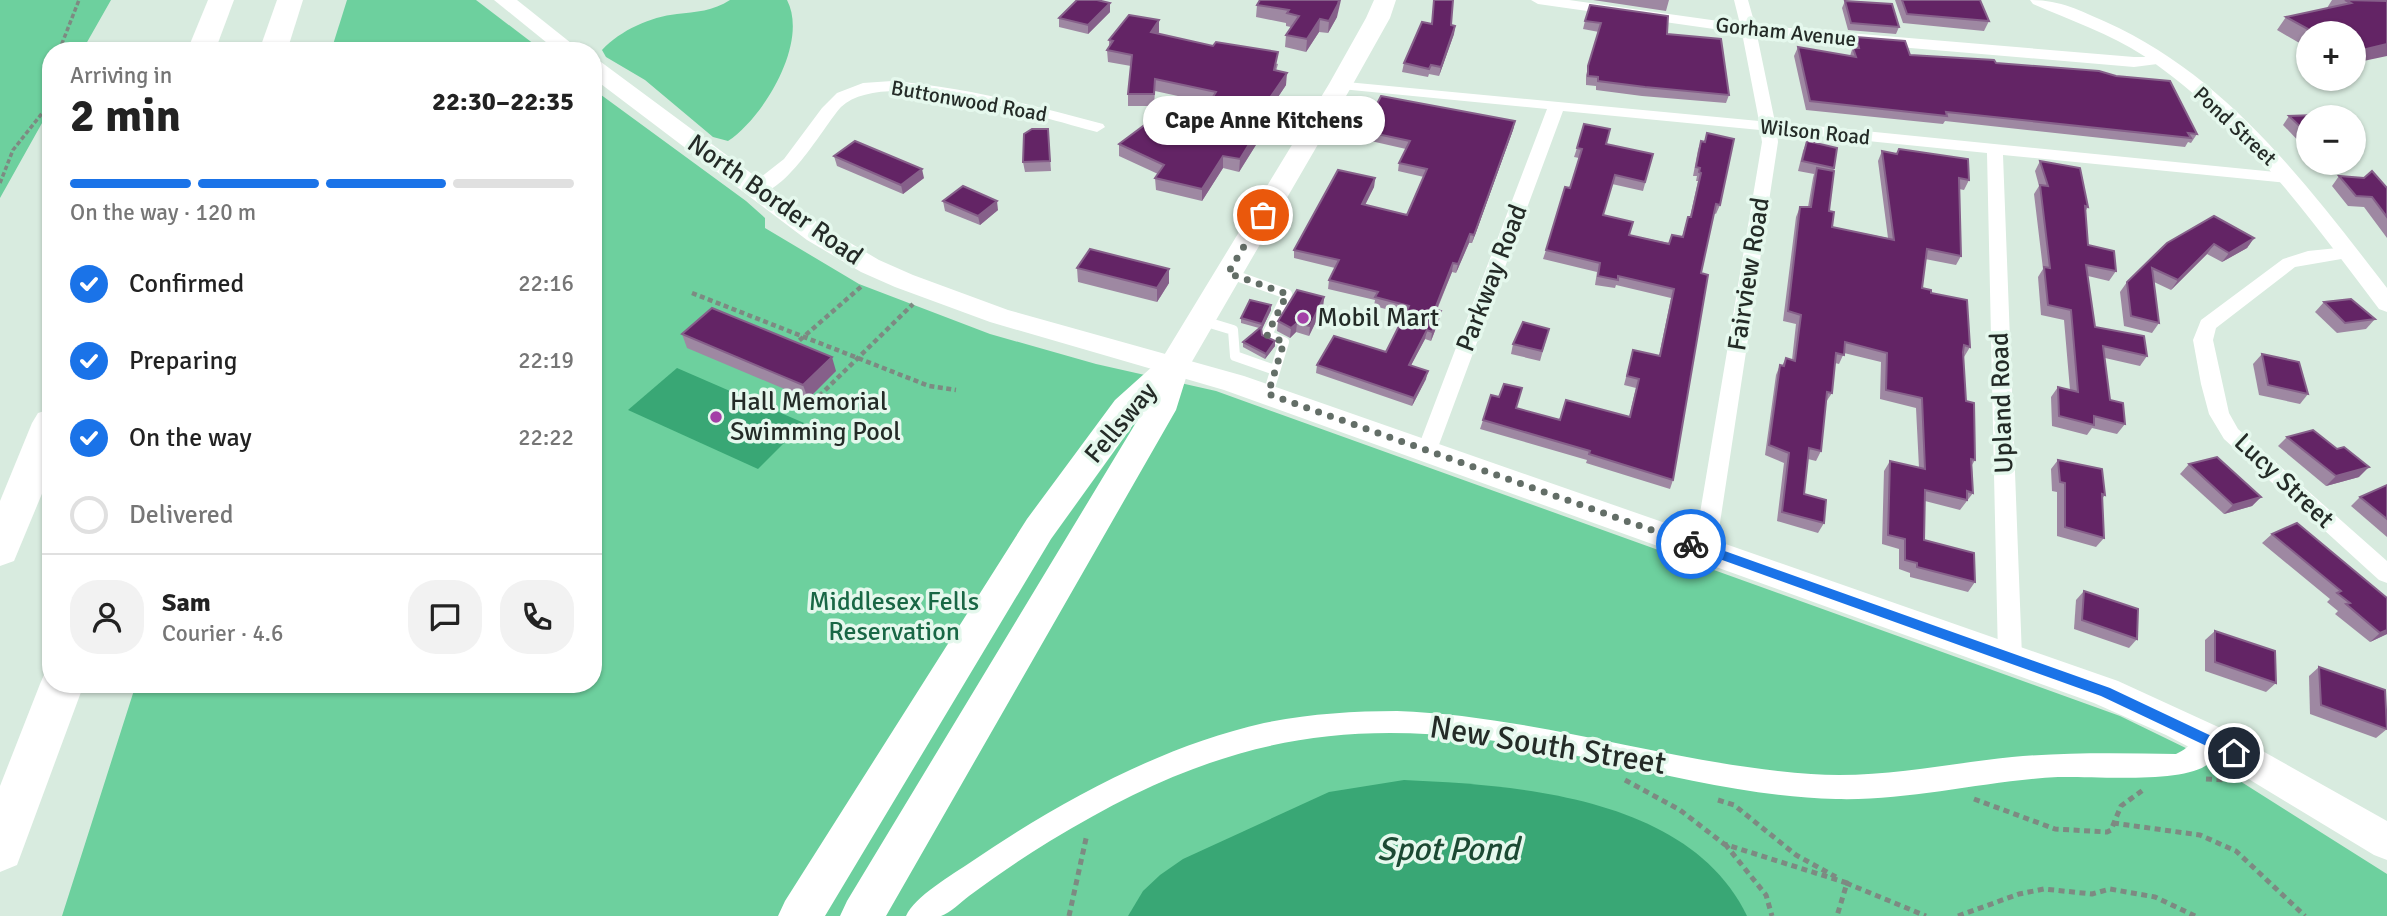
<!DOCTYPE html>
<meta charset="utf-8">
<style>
body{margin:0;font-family:Signika,sans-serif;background:#f2f2f2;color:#222;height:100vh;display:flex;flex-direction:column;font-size:26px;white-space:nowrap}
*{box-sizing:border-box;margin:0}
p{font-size:23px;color:#767676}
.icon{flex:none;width:38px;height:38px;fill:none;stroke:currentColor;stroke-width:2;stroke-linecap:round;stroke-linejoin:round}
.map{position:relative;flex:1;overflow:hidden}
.details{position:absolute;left:42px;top:42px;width:560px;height:651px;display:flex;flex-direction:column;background:#fff;border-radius:28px;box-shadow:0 2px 5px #0004}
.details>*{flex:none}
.controls{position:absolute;left:2296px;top:21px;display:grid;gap:14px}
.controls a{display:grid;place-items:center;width:70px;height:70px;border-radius:50%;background:#fff;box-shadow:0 2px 5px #0004;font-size:35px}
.pin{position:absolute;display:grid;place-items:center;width:60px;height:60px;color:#fff;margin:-30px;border:4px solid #fff;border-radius:50%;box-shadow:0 2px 7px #0007}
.courier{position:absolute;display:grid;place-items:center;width:70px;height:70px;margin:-35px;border:5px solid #1a73e8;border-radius:50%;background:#fff;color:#222;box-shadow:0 2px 9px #0007}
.bubble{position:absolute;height:49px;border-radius:24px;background:#fff;box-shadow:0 2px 5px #0004;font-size:23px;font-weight:800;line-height:49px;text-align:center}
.summary em{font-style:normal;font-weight:800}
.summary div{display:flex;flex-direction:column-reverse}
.summary{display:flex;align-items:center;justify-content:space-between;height:119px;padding:0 28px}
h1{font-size:46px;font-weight:800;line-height:52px}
.bar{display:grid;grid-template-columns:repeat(4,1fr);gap:10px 7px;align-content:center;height:84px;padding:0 28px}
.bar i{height:9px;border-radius:5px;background:#e0e0e0}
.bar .active{background:#1a73e8}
.bar p{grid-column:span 4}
.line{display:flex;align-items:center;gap:18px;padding:0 28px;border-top:2px solid #e0e0e0}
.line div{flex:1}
.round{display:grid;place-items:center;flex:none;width:74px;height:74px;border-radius:28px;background:#f2f2f2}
ol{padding:0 28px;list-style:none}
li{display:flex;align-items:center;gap:21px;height:77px}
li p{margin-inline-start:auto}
li .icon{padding:7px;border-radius:50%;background:#1a73e8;color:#fff;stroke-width:4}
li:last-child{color:#767676}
li i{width:38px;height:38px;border:4px solid #e0e0e0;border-radius:50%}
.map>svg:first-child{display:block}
.green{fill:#6dd09e}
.water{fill:#39a775}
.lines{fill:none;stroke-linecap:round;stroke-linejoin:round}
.path-far2{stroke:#7d8a82;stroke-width:3.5;stroke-dasharray:4.5 2.5;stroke-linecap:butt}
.path-far1{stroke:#7d8a82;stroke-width:4.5;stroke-dasharray:5 3.5;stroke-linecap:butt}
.path{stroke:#7d8a82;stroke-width:5;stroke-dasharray:6 4.5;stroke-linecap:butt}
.service{stroke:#fff;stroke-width:10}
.minor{fill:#fff;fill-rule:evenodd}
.tertiary{fill:#fff;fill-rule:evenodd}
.secondary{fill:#fff;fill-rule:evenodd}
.primary{fill:#fff;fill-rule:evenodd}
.motorway{fill:#fff;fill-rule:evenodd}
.wall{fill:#9e88a2}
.shaded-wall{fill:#86608a}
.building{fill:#632465;stroke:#86608a;stroke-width:2}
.route{fill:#1a73e8}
.done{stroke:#636e67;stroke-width:7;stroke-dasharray:0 12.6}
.poi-dot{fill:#a340a7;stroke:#e5f8ed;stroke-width:2.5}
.labels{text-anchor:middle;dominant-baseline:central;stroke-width:7;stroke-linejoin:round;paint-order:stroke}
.far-street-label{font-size:21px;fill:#242b27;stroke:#e5f8ed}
.street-label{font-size:26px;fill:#242b27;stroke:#e5f8ed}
.poi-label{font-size:26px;fill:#242b27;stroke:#e5f8ed;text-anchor:start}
.park-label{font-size:26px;fill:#196745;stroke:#e5f8ed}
.near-street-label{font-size:32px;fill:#242b27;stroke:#e5f8ed}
.near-water-label{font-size:33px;font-style:italic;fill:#1c4933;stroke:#e5f8ed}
</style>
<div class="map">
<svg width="2387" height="916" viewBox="0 0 2387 916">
<rect width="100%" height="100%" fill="#d8ebdf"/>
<g class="green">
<path d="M0 0H111L82 51H51V107L0 198Z"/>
<path d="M347 0H476L543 51H331Z"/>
<path d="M730 0H787C809 42 764 117 728 141L713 137 645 80 606 57 602 50C621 30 650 17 677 14 696 12 713 11 730 0Z"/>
<path d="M593 89 746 201 765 218V228L859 284 990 334 1096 364 1216 391 2120 716 2194 752 2387 874V916H62L136 684H593Z"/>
</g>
<g class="water">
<path d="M677 368 804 423 758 469 628 410Z"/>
<path d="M1404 780C1519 785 1690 797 1747 916H1128L1143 891 1160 875 1183 859 1329 792Z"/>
</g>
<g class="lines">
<g class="path-far2">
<path d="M62 51 61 46 79 0"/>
<path d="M0 183 13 150 51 102"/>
</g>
<g class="path-far1">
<path d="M692 293 929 386 956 390"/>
<path d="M793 346 863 285"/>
<path d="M813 402 913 304"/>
</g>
<g class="path">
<path d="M2206 779 2225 780"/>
<path d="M1625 780 1680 810 1724 844 1847 883 1837 916"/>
<path d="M1974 799 2055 829 2107 832 2111 830 2121 806 2143 790"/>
<path d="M1718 800 1734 805 1796 855 1836 877"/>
<path d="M2113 823 2200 835 2236 851 2305 916"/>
<path d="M1725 844 1766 895 1772 916"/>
<path d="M1846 883 1926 916"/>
<path d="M1069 916 1087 834"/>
<path d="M1958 916 2019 894 2044 889 2092 894 2110 889 2155 897 2195 916"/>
</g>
<g class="service">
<path d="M1228 273 1287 294 1267 335 1284 342 1268 394"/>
<path d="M1200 320 1233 330 1235 356 1275 370"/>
</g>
<g class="minor">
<path d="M1531 0H1569L1740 24 1734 0H1748L1755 25 2134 57H2165L2168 60 2165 63 2134 67 1757 35 1775 122 2295 174 2297 178 2289 183 2003 155 2022 657 2018 664 2010 667 2002 664 1998 657 1987 153 1777 132 1778 142 1716 549 1713 555 1705 558 1697 555 1694 549 1762 142 1760 130 1563 111 1437 450 1434 455 1427 458 1420 455 1417 450 1547 109 1341 89 1336 87 1333 84 1336 81 1759 121 1742 33 1538 4Z"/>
<path d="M892 81C964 87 1033 105 1103 124L1105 127 1097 132C1041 118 886 65 841 107 823 127 783 201 751 193L748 189 751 185 784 159 822 108 837 93 863 83Z"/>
<path d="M2347 247 2356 253 2353 257 2295 267 2216 328 2213 340 2229 413 2238 429 2387 561V583L2379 580 2224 439 2209 414 2201 384 2193 340 2201 320 2283 259 2308 251Z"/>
<path d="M1397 711C1538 716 1671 764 1811 774 1879 779 1945 764 2012 757 2066 752 2122 753 2176 754 2193 747 2195 734 2210 729L2219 732 2223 740C2219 747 2214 759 2208 764 2184 784 2092 776 2058 777 1984 781 1910 801 1836 799 1713 796 1594 752 1473 738 1306 719 1192 755 1050 841 1022 858 995 877 969 896 961 902 950 913 941 916 931 916 917 916 906 916 915 896 952 875 971 862 1059 802 1159 747 1264 723 1308 714 1352 711 1397 711Z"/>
</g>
<path class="tertiary" d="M2030 0C2060 0 2079 10 2106 22 2227 76 2308 186 2387 288V312L2379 309C2310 218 2241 121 2144 56 2110 34 2070 20 2033 4Z"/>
<g class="secondary">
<path d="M494 0H517L581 51H557Z"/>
<path d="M593 61 601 62 825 228 879 260 913 275 1008 310 1244 376 2118 681 2227 731 2387 821V860L2374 855 2237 772 2166 735 2094 703 1224 390 990 322 895 287 861 272 807 240 593 78Z"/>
</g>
<path class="primary" d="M1374 0H1396L1390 18 1353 84 1190 365 1176 410 886 916H840L847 901 1143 411 1051 539 825 916H778L785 901 1027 519 1115 400 1163 357 1329 84 1366 18Z"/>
<g class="motorway">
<path d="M208 0H234L215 51H187Z"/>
<path d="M277 0H303L287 51H259Z"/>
<path d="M51 409V472L14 561 0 566V501L32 423 38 413Z"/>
<path d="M51 669V684H84L17 865 0 872V786L40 684 46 670Z"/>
</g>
</g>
<g class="wall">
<path d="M1593 0H1669L1666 11Z"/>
<path d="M1895 0H1980L1989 21 1984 31 1903 23Z"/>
<path d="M2332 0H2386L2354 33H2308V48L2277 30 2286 17 2327 8Z"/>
<path d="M1845 1 1899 27 1896 34 1848 30 1842 8Z"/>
<path d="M1257 5 1337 17 1328 33 1319 32 1306 52 1285 47 1286 35 1291 27 1286 26V23L1256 17Z"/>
<path d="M1110 12 1088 34 1059 27V18Z"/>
<path d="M1585 21 1667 34 1729 95 1726 103 1642 96 1596 90V86L1586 85V75L1599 32 1583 29Z"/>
<path d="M1431 24 1455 26 1454 34 1439 76 1429 74 1428 77 1402 72 1404 63Z"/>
<path d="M1159 32 1158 34 1278 64 1276 71 1286 85 1258 127 1259 140 1239 172 1223 168 1202 201 1156 190 1155 178 1158 174 1119 156V144L1188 137 1210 103 1155 91 1154 106H1128V94L1131 66 1108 62 1107 50 1109 47V40Z"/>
<path d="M1856 37 1910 55 1996 63 2197 134 2191 143 2188 142 2185 147 1945 121 1943 124 1806 110 1794 56 1798 47 1850 56Z"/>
<path d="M2289 116 2308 117V151L2283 125Z"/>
<path d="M1515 121 1513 130 1472 243H1469L1456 273 1452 272 1437 310 1439 320 1431 341 1425 339 1411 365 1426 379 1412 406 1316 373 1317 365 1386 352 1405 314 1374 306 1375 300 1328 289 1329 280 1335 268 1294 258V250L1375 178 1374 187 1365 205 1407 215 1424 177 1398 171 1399 163 1406 149 1362 139 1363 131Z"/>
<path d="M1048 129 1051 171 1025 172 1023 162Z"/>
<path d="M1707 133 1720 205 1716 214 1714 213 1701 273 1673 480 1670 489 1586 463 1587 460 1480 429 1483 420 1499 397 1516 408 1560 420 1629 417 1636 388 1624 385 1633 350 1659 356 1671 298 1616 285 1615 288 1595 285 1597 272 1543 259 1546 250 1570 188 1579 158 1574 157 1577 148 1606 144 1653 154 1643 191 1612 184 1603 215 1629 235 1669 243 1672 235 1682 237 1688 217H1690L1698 181H1696L1697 176H1693L1698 150 1701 141 1705 142Z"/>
<path d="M1807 141 1834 168 1829 211 1832 227 1888 238 1878 161 1882 151 1896 154 1899 149 1969 180 1964 190 1959 189 1961 256 1956 265 1925 259 1922 288 1931 293 1970 347 1964 357 1963 356 1966 401 1975 460 1972 465 1973 493 1960 510 1925 501 1924 540 1975 582 1968 592 1910 577V573L1899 569V549L1882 544 1884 471 1890 461 1919 468 1916 408 1880 399 1881 362 1844 353 1839 364 1835 363 1832 393 1826 402 1821 451 1816 461 1808 459 1804 494 1824 523 1818 533 1777 521 1784 463 1765 455 1776 375 1780 365 1782 366 1786 358 1792 360 1796 324 1783 321 1796 217 1800 207H1808L1813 178 1814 174 1798 171 1803 151Z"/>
<path d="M834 156 924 178 903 194 837 166Z"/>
<path d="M2040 161 2088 207 2085 212 2088 245 2116 271 2109 281 2088 276 2095 327 2147 356 2140 366 2105 358 2110 400 2125 424 2117 434 2092 428 2087 435 2052 426 2051 397 2058 387 2070 390 2064 320 2041 315 2038 277 2043 269 2034 194 2039 186 2035 171Z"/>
<path d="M2339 176 2387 188V238L2364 207 2348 206 2332 186Z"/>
<path d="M943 201 998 210 980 225 945 211Z"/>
<path d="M2254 238 2247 248 2222 262 2207 254 2171 290 2154 282 2159 323 2152 333 2124 326 2120 292 2127 282 2167 243Z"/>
<path d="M1077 268 1169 269V283L1157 302 1078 282Z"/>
<path d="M1324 297 1323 307 1309 336 1296 332 1290 338 1277 331 1278 321Z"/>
<path d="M2324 302 2375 319 2366 329 2337 333 2315 312Z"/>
<path d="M1271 305V310L1262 329 1261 328 1262 335 1275 341V346L1265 359 1243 347V342L1259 328 1241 323V318Z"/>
<path d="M1549 329 1540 361 1511 354 1513 344Z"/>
<path d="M682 334 836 371 808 399 687 348Z"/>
<path d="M2262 354 2308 394 2300 404 2259 395 2253 364Z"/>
<path d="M2287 437 2359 477 2326 486 2278 446Z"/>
<path d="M2058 460 2105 495 2102 499 2104 538 2096 547 2057 536V492L2052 491 2051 469Z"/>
<path d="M2189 464 2261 497 2252 506 2224 514 2180 474Z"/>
<path d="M2387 485V537L2351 506 2360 497Z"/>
<path d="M2297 523 2387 634 2370 642 2335 614 2338 611 2327 602 2330 599 2262 543 2272 534Z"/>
<path d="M2084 591 2137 639 2129 648 2074 629 2076 600Z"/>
<path d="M2215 631 2276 683 2266 692 2205 671V640Z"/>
<path d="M2319 667 2387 719V729L2376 738 2310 714 2309 676Z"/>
</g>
<g class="shaded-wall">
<path d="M1339 0H1341L1337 17 1328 33 1329 21Z"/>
<path d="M1110 3V12L1088 34V25Z"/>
<path d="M1320 19 1319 32 1306 52 1307 39Z"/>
<path d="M1159 20V32L1151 44V32Z"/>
<path d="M1455 26 1454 34 1439 76 1441 67Z"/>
<path d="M2387 44V56L2354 63V52Z"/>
<path d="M1287 73 1286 85 1252 136V124Z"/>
<path d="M1515 121 1513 130 1472 243 1474 235Z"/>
<path d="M1259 128V140L1239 172 1240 159Z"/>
<path d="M1223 156V168L1202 201V189Z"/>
<path d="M922 169 924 178 903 194 901 185Z"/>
<path d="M1375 178 1374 187 1361 213 1362 204Z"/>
<path d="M997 201 998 210 980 225 978 216Z"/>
<path d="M1470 234 1469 243 1456 273 1458 264Z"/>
<path d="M2254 238 2247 248 2222 262 2229 253Z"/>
<path d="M2214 244 2207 254 2171 290 2178 280Z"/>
<path d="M1453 263 1452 272 1433 318 1435 309Z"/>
<path d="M1169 269V283L1157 302V288Z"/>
<path d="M1324 297 1323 307 1309 336 1310 326Z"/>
<path d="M1271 305V310L1262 329V324Z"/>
<path d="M1441 311 1439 320 1431 341 1432 332Z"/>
<path d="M1297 323 1296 332 1290 338 1291 328Z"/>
<path d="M1427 330 1425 339 1407 373 1409 365Z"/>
<path d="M1275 341V346L1265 359 1266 354Z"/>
<path d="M832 357 836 371 808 399 803 385Z"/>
<path d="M1428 371 1426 379 1412 406 1414 398Z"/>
<path d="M2369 467 2359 477 2326 486 2336 476Z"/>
<path d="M2261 497 2252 506 2224 514 2233 505Z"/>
<path d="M2387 630V634L2370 642 2380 633Z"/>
</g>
<g class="building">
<path d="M1077 0H1097L1110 3 1088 25 1059 18Z"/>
<path d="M1260 0H1339L1338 4 1329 21 1320 19 1307 39 1286 35 1299 16 1287 13 1289 10 1257 5Z"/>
<path d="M1434 0H1453L1451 25 1455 26 1441 67 1431 65 1429 69 1404 63 1422 22 1432 24Z"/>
<path d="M1902 0H1980L1989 21 1907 14Z"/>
<path d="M2345 0 2387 1V44L2354 52V33H2315L2286 17 2351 3Z"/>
<path d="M1845 1 1892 4 1899 27 1851 23Z"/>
<path d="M1590 5 1668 16 1667 34 1721 39 1729 95 1645 87 1598 81V77L1588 76V66L1601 23 1585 21Z"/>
<path d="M1129 15 1159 20 1151 32 1213 46 1216 42 1278 52 1274 70 1287 73 1252 124 1259 128 1240 159 1223 156 1202 189 1155 178 1164 165 1119 144 1150 121 1188 137 1216 92 1155 79 1154 94H1128L1132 55 1107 50 1113 41 1109 40Z"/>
<path d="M1856 37 1905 41 1910 55 1994 60 1996 63 2099 71 2116 76 2170 81 2197 134 2188 133 2191 138 1946 112 1947 116 1810 101 1798 47 1856 57 1853 48H1859Z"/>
<path d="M1381 96 1515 121 1474 235 1470 234 1458 264 1453 263 1435 309 1441 311 1432 332 1427 330 1409 365 1428 371 1414 398 1317 365 1334 336 1386 352 1409 306 1375 297 1378 292 1329 280 1339 260 1294 250 1338 170 1375 178 1362 204 1407 215 1427 169 1399 163 1410 141 1363 131Z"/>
<path d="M2317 115 2319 117H2308V134L2289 116Z"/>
<path d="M1584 124 1610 129 1606 144 1653 154 1645 182 1615 175 1603 215 1633 222 1629 235 1669 244 1672 235 1683 237 1688 217H1691L1701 173 1699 172 1700 168 1696 167 1701 141 1705 142 1707 133 1734 139 1720 205 1716 204 1701 273 1708 275 1673 480 1589 454 1590 451 1483 420 1491 395 1499 397 1504 384 1522 388 1516 408 1560 420 1566 400 1630 417 1639 379 1627 376 1633 350 1660 356 1674 289 1618 276V280L1598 276 1600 263 1546 250 1565 187 1570 188 1582 149 1577 148Z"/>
<path d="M1032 129H1048L1050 161 1023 162 1024 134Z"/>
<path d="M855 141 922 169 901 185 834 156Z"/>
<path d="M1807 141 1837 148 1834 168 1802 161Z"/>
<path d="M1899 149 1968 159 1969 180 1959 178 1961 256 1927 249 1922 288 1931 290V293L1967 300 1970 347 1964 345 1963 352 1966 401 1974 403 1975 460 1971 459 1973 493 1967 491V500L1925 490 1924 540 1974 553 1975 582 1917 567V563L1905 560V539L1888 535 1890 461 1925 469 1922 398 1886 390 1887 353 1845 342 1844 355 1836 353 1832 393 1827 392 1821 451 1809 448 1804 494 1826 500 1824 523 1782 512 1789 453 1769 445 1780 365 1784 366 1786 358 1795 361 1801 315 1788 311 1800 207H1811L1817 168 1834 171 1829 211 1834 212 1832 227 1894 240 1882 151 1897 154Z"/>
<path d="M2040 161 2080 168 2088 207 2085 206 2088 245 2114 251 2116 271 2086 265 2095 327 2144 336 2147 356 2103 346 2110 400 2123 403 2125 424 2094 416V425L2059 416 2058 387 2078 392 2071 310 2048 305 2044 267 2050 268 2040 185 2048 186Z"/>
<path d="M2372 171 2387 188V217L2372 197 2356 196 2339 176 2364 178Z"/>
<path d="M963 186 997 201 978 216 943 201Z"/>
<path d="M2214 216 2254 238 2229 253 2214 244 2178 280 2152 268 2159 323 2131 316 2127 282 2167 243Z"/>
<path d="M1090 249 1169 269 1157 288 1077 268Z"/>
<path d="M1297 290 1324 297 1310 326 1297 323 1291 328 1278 321Z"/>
<path d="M2351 299 2375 319 2345 323 2324 302Z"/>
<path d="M1250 300 1271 305 1262 324 1241 318Z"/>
<path d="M712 308 832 357 803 385 682 334Z"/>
<path d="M1523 322 1549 329 1542 351 1513 344Z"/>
<path d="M1261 327 1262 335 1275 341 1266 354 1243 342Z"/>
<path d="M2262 354 2299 362 2308 394 2268 385Z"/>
<path d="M2313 430 2337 449 2344 447 2369 467 2336 476 2287 437Z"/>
<path d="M2217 457 2261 497 2233 505 2189 464Z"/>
<path d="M2058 460 2102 469 2105 495 2102 494 2104 538 2065 527V483L2060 482Z"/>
<path d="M2387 485V519L2360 497Z"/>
<path d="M2297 523 2387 598V630L2380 633 2346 604 2350 603 2337 593 2341 591 2272 534Z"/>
<path d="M2084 591 2138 609 2137 639 2082 620Z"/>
<path d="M2215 631 2275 651 2276 683 2215 662Z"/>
<path d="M2319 667 2385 690 2387 729 2321 705Z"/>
</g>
<path class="route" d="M1691 539 2110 688 2239 749 2241 753 2234 759 2101 696 1686 547 1685 544Z"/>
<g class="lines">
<path class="done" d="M1263 215 1228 273 1287 294 1267 335 1284 342 1268 394 1691 544"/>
</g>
<g class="poi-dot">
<circle cx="1303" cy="318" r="7"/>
<circle cx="716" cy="417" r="7"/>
</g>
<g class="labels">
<g class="far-street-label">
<text transform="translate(1786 32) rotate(6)">Gorham Avenue</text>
<text transform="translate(969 101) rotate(10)">Buttonwood Road</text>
<text transform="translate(2235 126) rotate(43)">Pond Street</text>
<text transform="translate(1815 132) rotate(6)">Wilson Road</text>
</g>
<g class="street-label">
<text transform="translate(775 200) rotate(35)">North Border Road</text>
<text transform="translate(1749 274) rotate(-81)">Fairview Road</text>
<text transform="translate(1492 278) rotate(-69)">Parkway Road</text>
<text transform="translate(2002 403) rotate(-92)">Upland Road</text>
<text transform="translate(1121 423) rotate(-50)">Fellsway</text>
<text transform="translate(2284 481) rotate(43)">Lucy Street</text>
</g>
<g class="poi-label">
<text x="1317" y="318">Mobil Mart</text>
<text x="730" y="402">Hall Memorial<tspan x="730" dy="30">Swimming Pool</tspan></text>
</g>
<g class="park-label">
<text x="894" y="602">Middlesex Fells<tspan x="894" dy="30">Reservation</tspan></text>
</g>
<g class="near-street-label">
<text transform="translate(1548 745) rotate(9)">New South Street</text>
</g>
<g class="near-water-label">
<text x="1448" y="849">Spot Pond</text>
</g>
</g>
</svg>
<div class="controls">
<a>+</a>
<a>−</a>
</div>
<div class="pin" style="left:1263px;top:215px;background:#ea580c"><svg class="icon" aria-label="bag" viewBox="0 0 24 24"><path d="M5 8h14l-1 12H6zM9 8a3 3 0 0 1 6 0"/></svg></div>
<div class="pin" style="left:2234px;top:753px;background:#1f2937"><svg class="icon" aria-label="home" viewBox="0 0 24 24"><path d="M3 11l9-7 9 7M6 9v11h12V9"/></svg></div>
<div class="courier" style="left:1691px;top:544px"><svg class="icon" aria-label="bike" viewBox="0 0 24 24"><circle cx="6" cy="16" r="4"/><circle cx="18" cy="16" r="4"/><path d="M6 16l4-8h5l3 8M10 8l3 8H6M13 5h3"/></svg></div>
<div class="bubble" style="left:1143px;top:96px;width:242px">Cape Anne Kitchens</div>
<section class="details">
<div class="summary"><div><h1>2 min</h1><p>Arriving in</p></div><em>22:30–22:35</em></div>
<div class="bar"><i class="active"></i><i class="active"></i><i class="active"></i><i></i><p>On the way · 120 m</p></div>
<ol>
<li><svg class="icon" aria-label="check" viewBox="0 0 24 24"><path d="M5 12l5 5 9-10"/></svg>Confirmed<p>22:16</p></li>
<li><svg class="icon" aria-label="check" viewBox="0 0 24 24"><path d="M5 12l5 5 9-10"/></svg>Preparing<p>22:19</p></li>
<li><svg class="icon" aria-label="check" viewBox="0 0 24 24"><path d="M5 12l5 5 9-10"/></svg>On the way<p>22:22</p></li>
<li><i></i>Delivered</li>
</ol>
<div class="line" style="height:126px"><a class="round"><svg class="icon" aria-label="person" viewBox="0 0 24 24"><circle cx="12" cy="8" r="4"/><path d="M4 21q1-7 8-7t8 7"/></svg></a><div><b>Sam</b><p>Courier · 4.6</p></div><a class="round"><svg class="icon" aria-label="chat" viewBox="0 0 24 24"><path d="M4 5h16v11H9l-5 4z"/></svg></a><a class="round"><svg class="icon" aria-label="phone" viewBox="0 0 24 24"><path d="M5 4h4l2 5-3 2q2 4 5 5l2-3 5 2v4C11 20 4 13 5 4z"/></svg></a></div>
</section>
</div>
